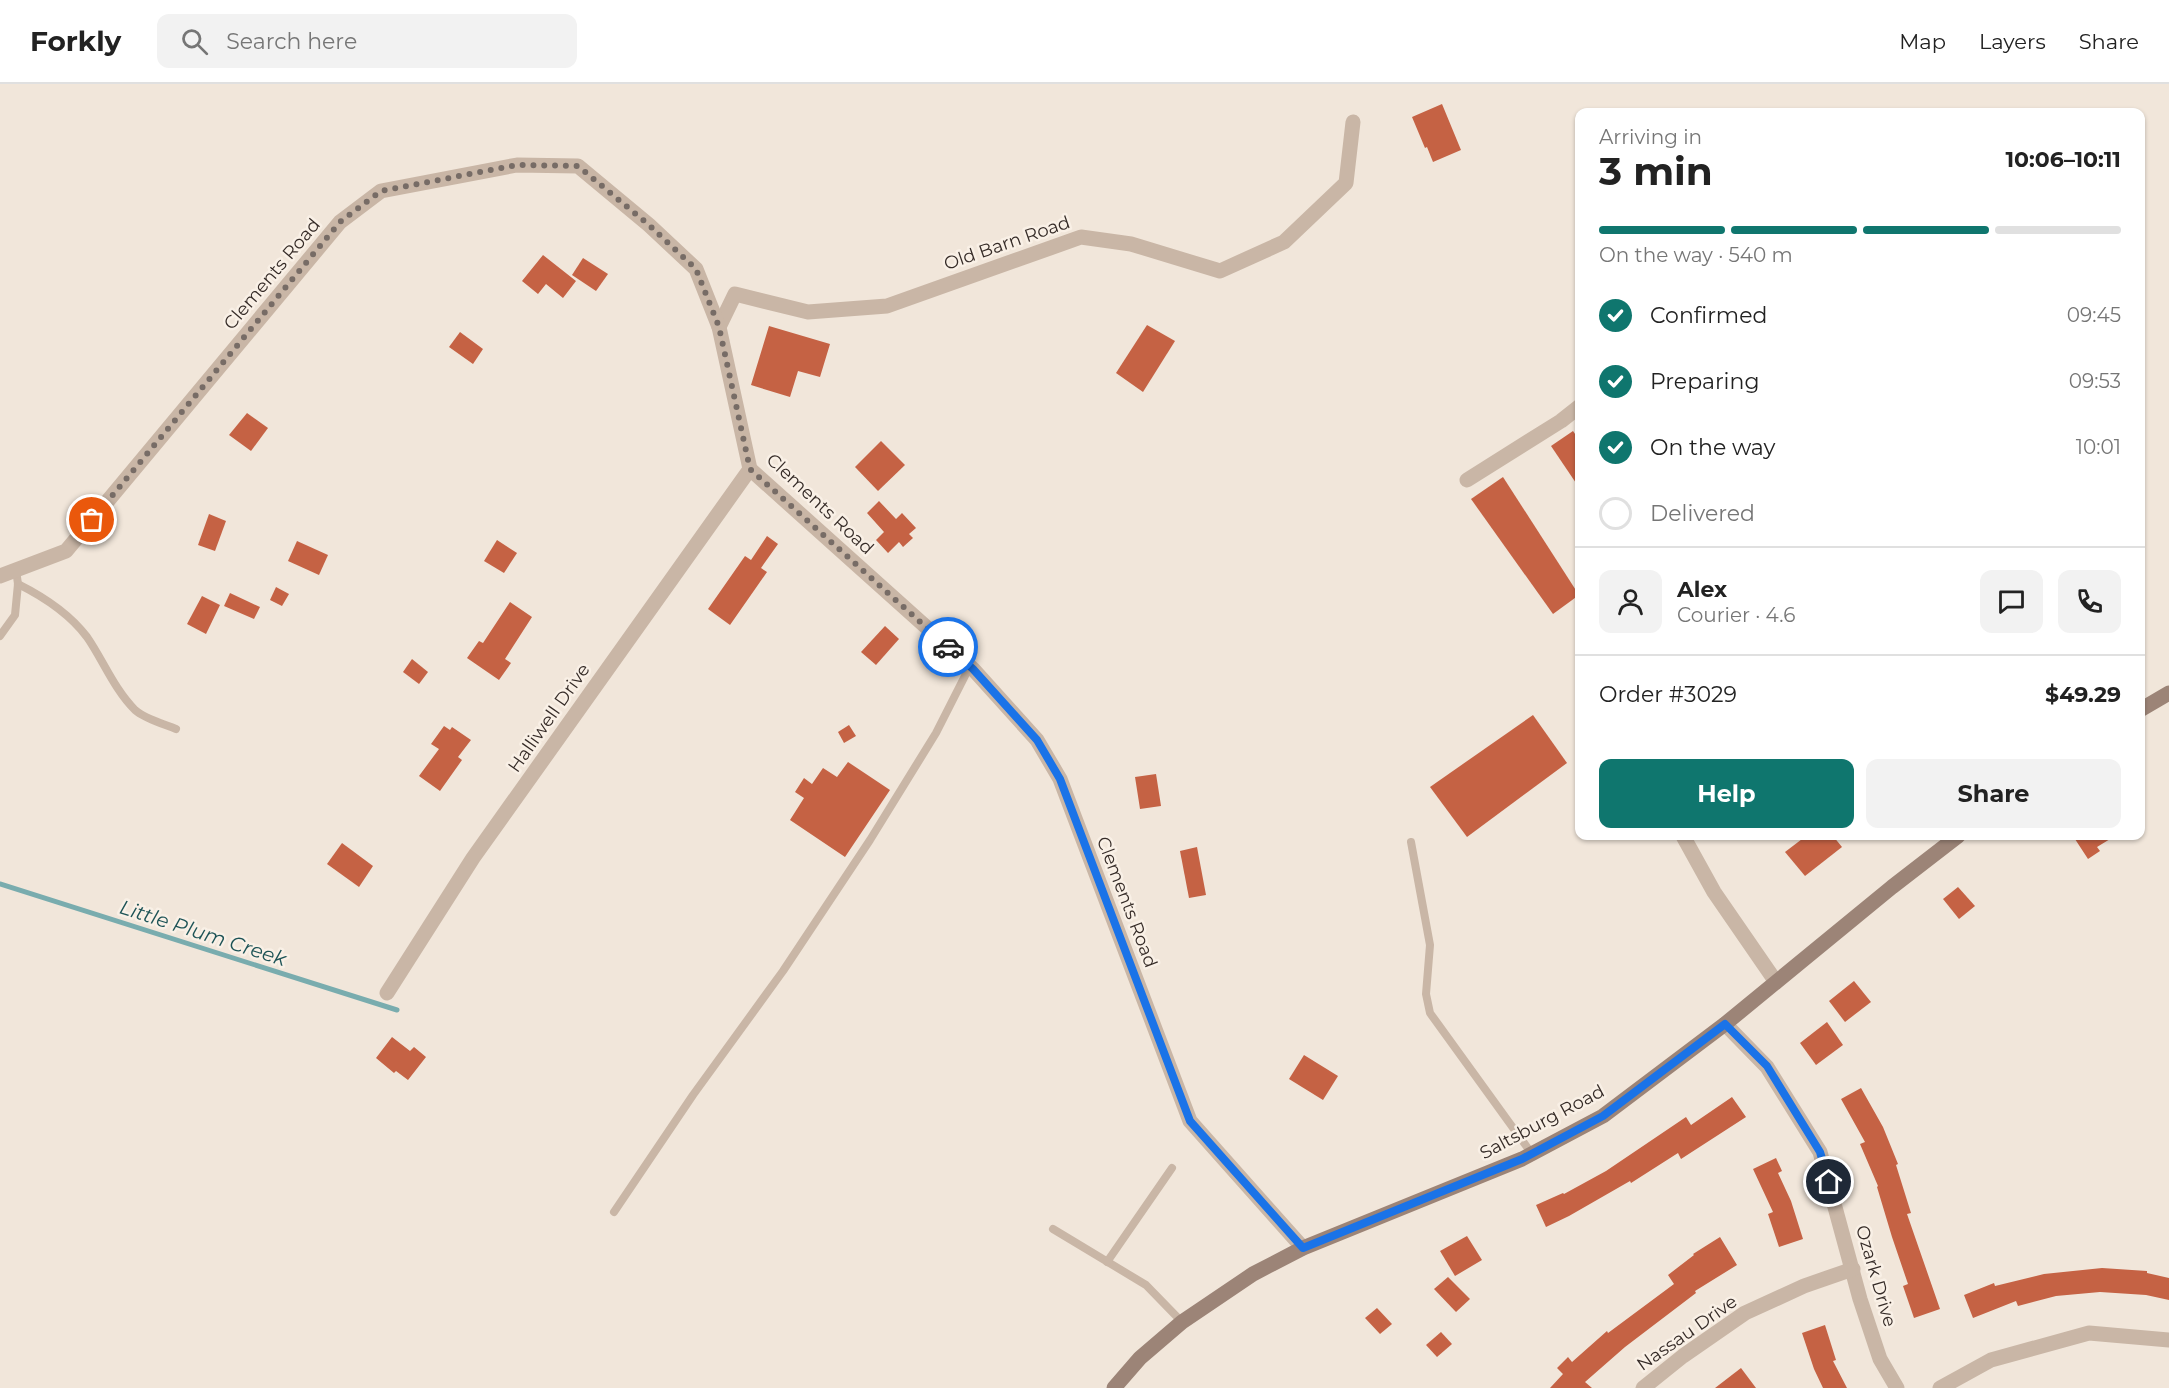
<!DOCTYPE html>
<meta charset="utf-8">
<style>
body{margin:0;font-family:Montserrat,sans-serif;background:#f2f2f2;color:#222;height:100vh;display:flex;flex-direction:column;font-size:22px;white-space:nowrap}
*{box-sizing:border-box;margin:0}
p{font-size:20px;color:#767676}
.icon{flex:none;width:33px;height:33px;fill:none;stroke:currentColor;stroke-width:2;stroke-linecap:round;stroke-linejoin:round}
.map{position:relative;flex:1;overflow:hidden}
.sheet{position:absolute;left:1575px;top:24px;width:570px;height:732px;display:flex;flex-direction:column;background:#fff;border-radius:12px;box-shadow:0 2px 4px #0004}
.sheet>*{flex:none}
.pin{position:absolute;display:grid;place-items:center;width:51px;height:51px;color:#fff;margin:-26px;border:3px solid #fff;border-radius:50%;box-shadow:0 2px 6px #0007}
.courier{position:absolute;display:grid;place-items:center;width:60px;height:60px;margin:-30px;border:4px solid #1a73e8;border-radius:50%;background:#fff;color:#222;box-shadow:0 2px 8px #0007}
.overview em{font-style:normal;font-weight:700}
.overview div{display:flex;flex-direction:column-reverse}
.overview{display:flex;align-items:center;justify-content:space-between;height:102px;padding:0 24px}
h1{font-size:39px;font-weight:700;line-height:45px}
.bar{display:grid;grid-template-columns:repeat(4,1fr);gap:9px 6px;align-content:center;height:72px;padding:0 24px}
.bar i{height:8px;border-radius:4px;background:#e0e0e0}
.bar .current{background:#0f766e}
.bar p{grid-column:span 4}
.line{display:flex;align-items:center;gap:15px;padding:0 24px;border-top:2px solid #e0e0e0}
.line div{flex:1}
.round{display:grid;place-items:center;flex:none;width:63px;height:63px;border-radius:12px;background:#f2f2f2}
ol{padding:0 24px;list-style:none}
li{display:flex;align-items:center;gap:18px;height:66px}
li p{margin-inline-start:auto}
li .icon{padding:6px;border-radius:50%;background:#0f766e;color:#fff;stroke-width:4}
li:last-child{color:#767676}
li i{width:33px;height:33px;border:3px solid #e0e0e0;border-radius:50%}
.button{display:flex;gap:12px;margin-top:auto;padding:12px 24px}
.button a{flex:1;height:69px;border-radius:12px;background:#0f766e;color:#fff;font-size:24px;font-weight:700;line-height:69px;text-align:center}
.button a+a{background:#f2f2f2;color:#222}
header{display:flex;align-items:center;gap:36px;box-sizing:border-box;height:84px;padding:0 30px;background:#fff;border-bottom:2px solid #e0e0e0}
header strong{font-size:28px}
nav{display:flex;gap:33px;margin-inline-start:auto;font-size:21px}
.search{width:420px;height:54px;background:#f2f2f2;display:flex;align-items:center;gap:15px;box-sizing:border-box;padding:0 21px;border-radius:12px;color:#767676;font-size:22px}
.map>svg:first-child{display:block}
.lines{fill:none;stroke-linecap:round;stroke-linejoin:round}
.stream{stroke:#79acae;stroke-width:5}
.building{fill:#c56244}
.service{stroke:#c9b6a6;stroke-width:8}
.minor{stroke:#c9b6a6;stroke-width:15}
.secondary{stroke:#9c8477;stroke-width:15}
.done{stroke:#776c66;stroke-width:6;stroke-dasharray:0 10.8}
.route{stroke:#1a73e8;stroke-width:8}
.labels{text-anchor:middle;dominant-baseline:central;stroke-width:5;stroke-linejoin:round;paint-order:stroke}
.street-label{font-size:18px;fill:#352b27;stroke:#f9f0e6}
.water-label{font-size:20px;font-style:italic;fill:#1d5356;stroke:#f9f0e6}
</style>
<header>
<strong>Forkly</strong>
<div class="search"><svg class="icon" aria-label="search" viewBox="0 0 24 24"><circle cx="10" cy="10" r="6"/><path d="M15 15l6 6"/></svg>Search here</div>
<nav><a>Map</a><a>Layers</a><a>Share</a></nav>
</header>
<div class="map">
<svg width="2169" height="1304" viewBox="0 0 2169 1304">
<rect width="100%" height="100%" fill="#f1e6da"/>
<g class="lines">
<path class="stream" d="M0 800 397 926"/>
</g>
<g class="building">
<path d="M1442 20 1461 66 1433 78 1427 63 1425 64 1412 33Z"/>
<path d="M543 171 576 197 563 214 546 200 538 210 522 197Z"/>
<path d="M583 174 608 190 596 207 572 191Z"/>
<path d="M1147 241 1175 257 1143 308 1116 289Z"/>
<path d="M769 242 830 260 820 293 798 287 790 313 751 301Z"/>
<path d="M460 248 483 265 473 280 449 263Z"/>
<path d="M247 329 268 344 251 367 229 351Z"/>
<path d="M1573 347 1580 357V405L1551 362Z"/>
<path d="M881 357 905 381 878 407 855 383Z"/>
<path d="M1503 393 1579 511 1553 530 1471 415Z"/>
<path d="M879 417 896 435 902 429 916 444 909 450 913 454 903 463 899 458 888 469 876 456 884 448 867 429Z"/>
<path d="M209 430 226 437 215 467 198 461Z"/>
<path d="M767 452 778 460 761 484 767 488 730 541 708 525 745 472 751 476Z"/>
<path d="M497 456 517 469 504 489 484 477Z"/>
<path d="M297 457 328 471 319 491 288 477Z"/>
<path d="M276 503 289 510 282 522 270 516Z"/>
<path d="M230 509 260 523 254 535 224 522Z"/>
<path d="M202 512 220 521 206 550 187 540Z"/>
<path d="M510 518 532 533 505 575 511 579 499 596 467 574 479 557 483 559Z"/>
<path d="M885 542 899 555 876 581 861 568Z"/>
<path d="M412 575 428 588 419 600 403 588Z"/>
<path d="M1533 631 1567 679 1467 753 1430 703Z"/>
<path d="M849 641 856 652 844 659 838 648Z"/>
<path d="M444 642 450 646 452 643 471 656 458 673 462 676 440 707 419 692 439 665 431 660Z"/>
<path d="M848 678 890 706 845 773 790 736 804 714 795 708 804 694 812 700 823 684 837 693Z"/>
<path d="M1156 690 1161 722 1140 725 1135 693Z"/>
<path d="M1806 752H1833L1842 763 1805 792 1785 768Z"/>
<path d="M2073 752H2115L2097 763 2100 767 2088 775Z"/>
<path d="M342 759 373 782 359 803 327 780Z"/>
<path d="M1197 763 1206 811 1189 814 1180 767Z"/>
<path d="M1958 803 1975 822 1959 835 1943 815Z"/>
<path d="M1854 897 1871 918 1845 938 1829 917Z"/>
<path d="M1827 938 1843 961 1816 981 1800 959Z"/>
<path d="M392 953 410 967 414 963 426 973 408 996 396 987 394 989 376 974Z"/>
<path d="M1304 971 1338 992 1323 1016 1289 995Z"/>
<path d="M1861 1004 1883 1043 1898 1080 1896 1081 1911 1129 1907 1130 1940 1225 1914 1234 1903 1202 1908 1200 1892 1153 1877 1103 1878 1102 1860 1060 1865 1058 1841 1015Z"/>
<path d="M1732 1013 1746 1033 1681 1075 1678 1069 1631 1099 1630 1097 1569 1132 1546 1143 1536 1121 1563 1109 1564 1110 1606 1087 1686 1033 1691 1041Z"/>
<path d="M1776 1074 1782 1087 1778 1089 1791 1117 1803 1155 1779 1163 1768 1130 1773 1128 1753 1085Z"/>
<path d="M1467 1152 1482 1176 1455 1192 1440 1167Z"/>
<path d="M1720 1153 1737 1181 1695 1207 1696 1209 1625 1263 1585 1298 1592 1304H1550L1563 1290 1557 1284 1568 1273 1572 1278 1607 1247 1608 1249 1674 1200 1668 1191 1694 1171 1693 1170Z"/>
<path d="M2102 1184 2147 1187V1189L2169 1194V1216L2146 1211 2100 1208 2056 1212 2018 1222 2016 1217 1973 1234 1964 1211 1994 1199 1995 1202 2044 1190Z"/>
<path d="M1448 1193 1470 1215 1456 1228 1434 1205Z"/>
<path d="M1377 1224 1392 1240 1380 1250 1365 1234Z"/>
<path d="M1825 1241 1836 1276 1833 1277 1847 1304H1823L1814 1285 1802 1249Z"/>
<path d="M1441 1248 1452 1260 1437 1273 1426 1261Z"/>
<path d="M1741 1284 1756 1304H1715Z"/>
</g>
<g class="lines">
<g class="service">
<path d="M18 500C44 513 69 529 87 553 103 576 114 605 135 626 145 635 164 640 176 645"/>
<path d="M0 552 15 531 18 500 16 486"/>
<path d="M1411 758 1430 861 1426 910 1430 929 1532 1070"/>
<path d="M614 1128 693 1011 783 887 870 756 936 649 970 582"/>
<path d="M1053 1145 1146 1201 1182 1238"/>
<path d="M1107 1178 1172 1084"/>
</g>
<g class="minor">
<path d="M719 243 735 210 808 228 887 222 1081 153 1131 160 1220 187 1284 158 1346 99 1353 38"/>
<path d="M1467 396 1561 337 1580 322"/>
<path d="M0 492 66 467 340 138 381 107 517 81 578 82 649 141 696 185 719 243 750 385 973 585 1037 656 1060 695 1190 1037 1303 1164"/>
<path d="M1683 752 1714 808 1776 898"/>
<path d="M387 909 473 774 750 385"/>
<path d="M1725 940 1767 983 1820 1068 1860 1215 1880 1275 1897 1304"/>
<path d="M1643 1304 1683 1272 1745 1229 1804 1202 1853 1185"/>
<path d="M1940 1304 1991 1276 2089 1249 2169 1256"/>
</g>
<g class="secondary">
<path d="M2140 626 2169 609"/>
<path d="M1114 1304 1140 1274 1182 1238 1253 1190 1303 1164 1522 1075 1603 1032 1725 940 1892 803 1958 752"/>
</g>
</g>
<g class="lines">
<path class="done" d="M92 436 340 138 381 107 517 81 578 82 649 141 696 185 719 243 750 385 948 563"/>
<path class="route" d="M948 563 973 585 1037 656 1060 695 1190 1037 1303 1164 1522 1075 1603 1032 1725 940 1767 982 1820 1068 1829 1098"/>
</g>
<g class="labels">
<g class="street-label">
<text transform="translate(1007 159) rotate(-19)">Old Barn Road</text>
<text transform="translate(272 190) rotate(-50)">Clements Road</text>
<text transform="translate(820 420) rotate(43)">Clements Road</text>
<text transform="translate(549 634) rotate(-55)">Halliwell Drive</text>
<text transform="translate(1127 818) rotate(69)">Clements Road</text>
<text transform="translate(1542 1038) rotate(-28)">Saltsburg Road</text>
<text transform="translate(1876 1192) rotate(74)">Ozark Drive</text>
<text transform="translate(1687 1249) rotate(-35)">Nassau Drive</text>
</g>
<g class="water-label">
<text transform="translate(203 849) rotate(18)">Little Plum Creek</text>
</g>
</g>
</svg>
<div class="pin" style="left:92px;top:436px;background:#ea580c"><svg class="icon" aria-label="bag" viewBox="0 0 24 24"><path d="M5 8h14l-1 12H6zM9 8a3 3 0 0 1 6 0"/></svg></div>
<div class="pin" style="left:1829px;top:1098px;background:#1f2937"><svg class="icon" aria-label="home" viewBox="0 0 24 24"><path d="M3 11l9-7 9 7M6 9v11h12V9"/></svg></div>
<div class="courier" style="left:948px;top:563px"><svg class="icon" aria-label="car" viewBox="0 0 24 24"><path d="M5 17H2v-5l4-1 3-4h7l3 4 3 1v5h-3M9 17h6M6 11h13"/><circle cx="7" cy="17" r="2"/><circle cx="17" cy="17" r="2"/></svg></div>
<section class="sheet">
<div class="overview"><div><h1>3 min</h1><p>Arriving in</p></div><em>10:06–10:11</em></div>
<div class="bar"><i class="current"></i><i class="current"></i><i class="current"></i><i></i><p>On the way · 540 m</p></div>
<ol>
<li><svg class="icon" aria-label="check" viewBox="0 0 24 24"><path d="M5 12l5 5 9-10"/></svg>Confirmed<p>09:45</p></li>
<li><svg class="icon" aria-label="check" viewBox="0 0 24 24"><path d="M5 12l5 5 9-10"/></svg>Preparing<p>09:53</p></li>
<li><svg class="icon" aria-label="check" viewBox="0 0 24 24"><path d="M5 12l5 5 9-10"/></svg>On the way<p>10:01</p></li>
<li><i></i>Delivered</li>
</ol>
<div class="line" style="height:108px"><a class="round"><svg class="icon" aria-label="person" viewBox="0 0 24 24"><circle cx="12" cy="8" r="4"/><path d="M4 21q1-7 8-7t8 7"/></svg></a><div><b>Alex</b><p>Courier · 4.6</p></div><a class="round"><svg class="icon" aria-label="chat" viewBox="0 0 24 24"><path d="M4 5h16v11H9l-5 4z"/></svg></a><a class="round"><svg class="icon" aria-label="phone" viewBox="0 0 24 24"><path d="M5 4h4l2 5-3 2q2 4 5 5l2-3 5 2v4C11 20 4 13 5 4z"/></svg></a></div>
<div class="line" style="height:78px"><div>Order #3029</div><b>$49.29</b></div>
<div class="button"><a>Help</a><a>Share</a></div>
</section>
</div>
